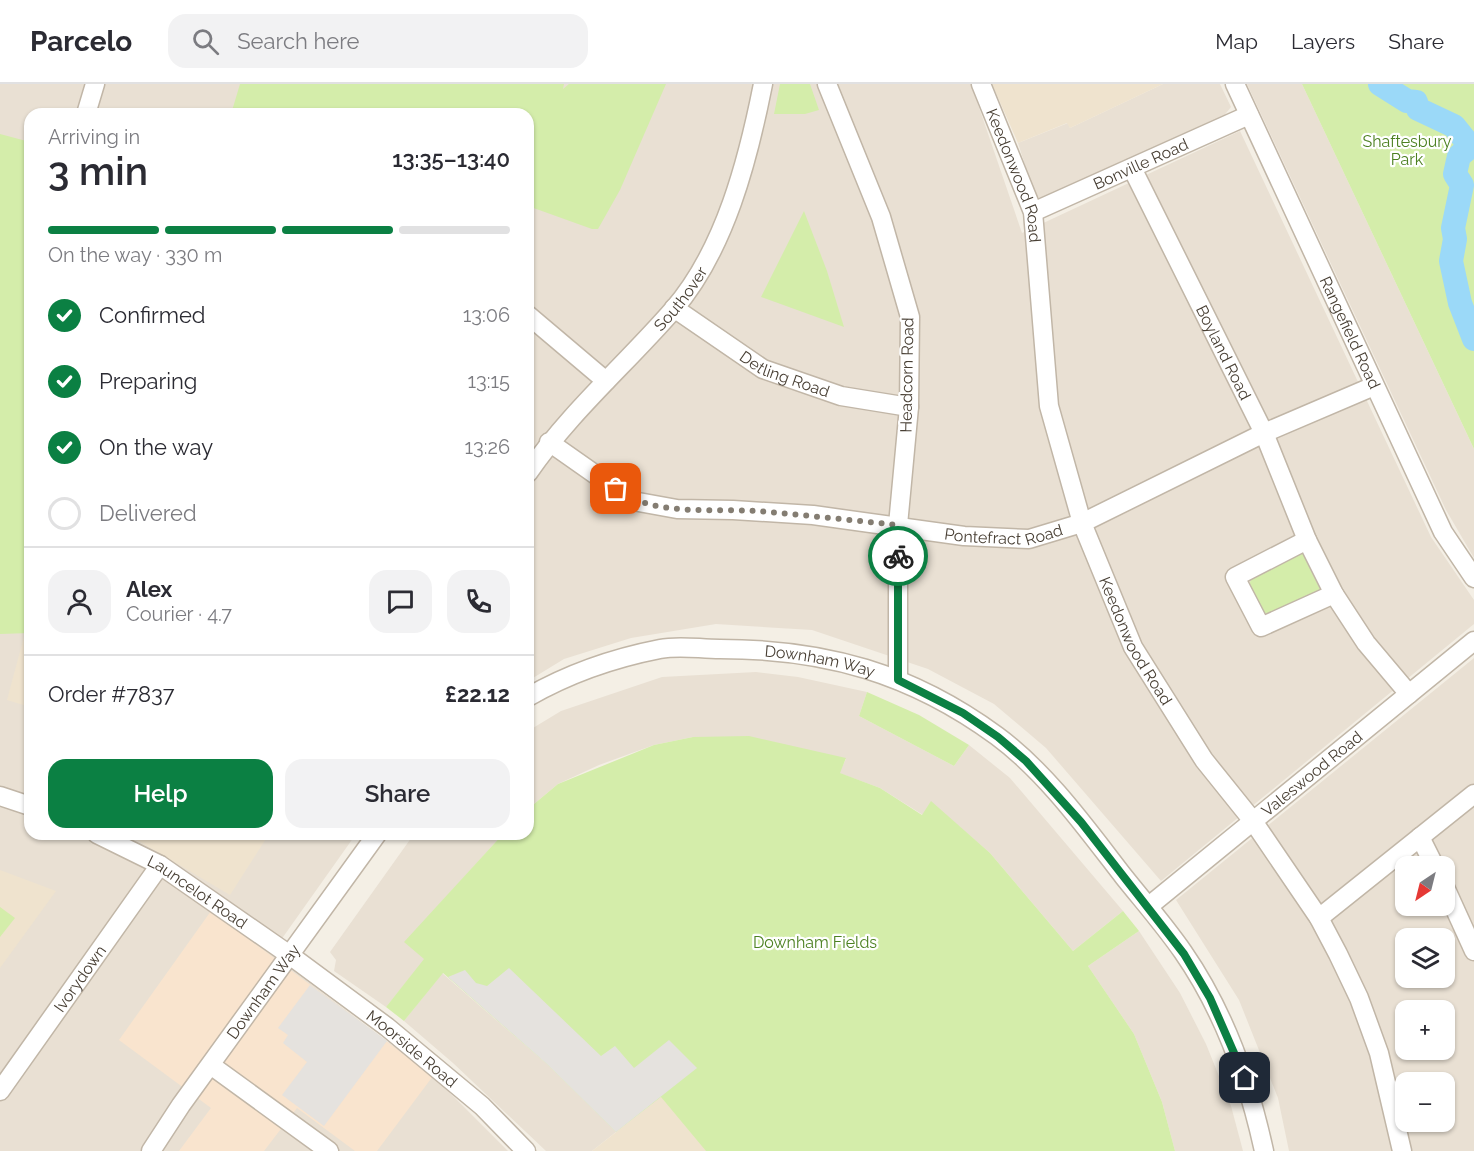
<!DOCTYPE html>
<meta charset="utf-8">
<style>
body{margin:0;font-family:Raleway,sans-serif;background:#f2f2f3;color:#2b2b33;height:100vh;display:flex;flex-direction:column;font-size:22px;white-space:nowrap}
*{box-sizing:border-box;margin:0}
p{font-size:20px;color:#7c7c81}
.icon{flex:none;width:33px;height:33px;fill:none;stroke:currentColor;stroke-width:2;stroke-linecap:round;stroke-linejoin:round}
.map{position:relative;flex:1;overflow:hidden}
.side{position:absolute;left:24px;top:24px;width:510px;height:732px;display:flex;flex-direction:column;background:#fff;border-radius:18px;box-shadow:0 2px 4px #0004}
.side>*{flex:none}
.needle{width:39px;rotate:215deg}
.fabs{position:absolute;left:1395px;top:772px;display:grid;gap:12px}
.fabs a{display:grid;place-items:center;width:60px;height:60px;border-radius:12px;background:#fff;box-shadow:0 2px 4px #0004;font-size:30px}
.pin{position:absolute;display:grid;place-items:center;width:51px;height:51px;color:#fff;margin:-26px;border-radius:12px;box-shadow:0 3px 9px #0006}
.courier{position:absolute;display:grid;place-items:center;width:60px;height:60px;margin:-30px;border:4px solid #0b8043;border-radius:50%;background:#fff;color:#222;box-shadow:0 2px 8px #0007}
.summary em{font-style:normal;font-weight:600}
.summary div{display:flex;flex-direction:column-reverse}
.summary{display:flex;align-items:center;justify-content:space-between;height:102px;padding:0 24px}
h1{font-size:39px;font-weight:600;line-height:45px}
.bar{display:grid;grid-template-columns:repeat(4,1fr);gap:9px 6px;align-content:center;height:72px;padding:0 24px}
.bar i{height:8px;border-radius:4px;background:#e1e1e2}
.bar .active{background:#0b8043}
.bar p{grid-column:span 4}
.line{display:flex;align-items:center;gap:15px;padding:0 24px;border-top:2px solid #e1e1e2}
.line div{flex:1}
.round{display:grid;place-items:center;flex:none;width:63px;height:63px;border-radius:18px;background:#f2f2f3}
ol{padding:0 24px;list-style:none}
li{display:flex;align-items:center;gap:18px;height:66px}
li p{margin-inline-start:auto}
li .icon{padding:6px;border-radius:50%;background:#0b8043;color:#fff;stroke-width:4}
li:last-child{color:#7c7c81}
li i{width:33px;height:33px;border:3px solid #e1e1e2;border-radius:50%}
.cta{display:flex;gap:12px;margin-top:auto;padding:12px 24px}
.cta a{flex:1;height:69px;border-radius:18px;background:#0b8043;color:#fff;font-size:24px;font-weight:600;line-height:69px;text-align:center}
.cta a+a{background:#f2f2f3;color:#2b2b33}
header{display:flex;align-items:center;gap:36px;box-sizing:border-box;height:84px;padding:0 30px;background:#fff;border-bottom:2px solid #e1e1e2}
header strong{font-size:28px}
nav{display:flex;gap:33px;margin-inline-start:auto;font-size:21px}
.search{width:420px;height:54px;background:#f2f2f3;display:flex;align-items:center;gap:15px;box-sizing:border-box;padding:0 21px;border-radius:18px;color:#7c7c81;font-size:22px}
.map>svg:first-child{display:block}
.residential{fill:#e9e0d3;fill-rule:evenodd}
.commercial{fill:#f9e4ce}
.education{fill:#efe3ce}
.green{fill:#d4edaa}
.parking{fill:#e5e2de}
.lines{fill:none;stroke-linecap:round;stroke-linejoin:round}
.river{stroke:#9bd9f8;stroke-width:24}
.minor-casing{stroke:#c1b6a7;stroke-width:21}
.minor{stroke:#fff;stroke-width:18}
.done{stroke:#847d72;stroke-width:6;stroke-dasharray:0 10.8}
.route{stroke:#0b8043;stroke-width:8}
.labels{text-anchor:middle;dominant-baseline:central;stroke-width:4.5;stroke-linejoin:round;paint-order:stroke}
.park-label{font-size:16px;fill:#4c8021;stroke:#fff}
.street-label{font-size:16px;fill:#483f34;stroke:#fff}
</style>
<header>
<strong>Parcelo</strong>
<div class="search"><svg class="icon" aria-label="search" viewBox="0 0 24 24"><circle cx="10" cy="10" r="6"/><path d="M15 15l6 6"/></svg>Search here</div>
<nav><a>Map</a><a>Layers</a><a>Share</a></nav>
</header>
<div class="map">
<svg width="1474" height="1067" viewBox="0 0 1474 1067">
<rect width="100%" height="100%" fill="#f4efe5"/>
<g class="residential">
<path d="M0 0H971L1022 149 1240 47 1431 453 1474 516V540L1161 797 1046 664 994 620 928 585 812 546 716 540 631 554 564 575 528 597V30H30V750H356L271 870 433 992 508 1067H0Z"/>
<path d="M1163 0H1220L1231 23 1222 34 1045 116 1035 112 1018 59 1068 39 1070 44Z"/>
<path d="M1247 0H1302L1474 365V474L1446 426Z"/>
<path d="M1474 574V1067H1289L1278 1014 1239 916 1176 816ZM1406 783H1444V822H1406ZM1406 855H1444V894H1406ZM1406 927H1444V966H1406ZM1406 999H1444V1038H1406Z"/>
<path d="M756 588 798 593 867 608 859 632 954 682 969 661 1010 694 1123 827 1073 867 990 769 931 718 923 731 880 704 839 689 846 675 693 653 654 661 599 681 558 700 528 725V647L561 627 662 593Z"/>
<path d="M414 750H503L405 858 425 875 386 923 334 887 336 876 330 868Z"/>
<path d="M1139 847 1180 909 1206 960 1231 1022 1243 1067H1175L1162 1018 1134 950 1088 882Z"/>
<path d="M442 889 548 981 616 1048 592 1067H546L453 979 404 937Z"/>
</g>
<path class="commercial" d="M211 827 433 992 377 1067H355L297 1024 264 1067H179L211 1024 119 956Z"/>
<g class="education">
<path d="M992 0H1163L1070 44 1067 39 1018 59Z"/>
<path d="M25 549H30V623L7 616Z"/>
<path d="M127 750H269L230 811Z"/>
<path d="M0 786 56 807 0 884Z"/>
<path d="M689 991 813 1067H592Z"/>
</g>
<g class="green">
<path d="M240 0H564L563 5 569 0H666L620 106 598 145H592L528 122V30H231Z"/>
<path d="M780 0H810L819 26 805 30H774Z"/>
<path d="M1302 0H1474V365L1467 350Z"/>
<path d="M0 50 30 58V549L0 550Z"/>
<path d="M804 127 827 187 844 243 761 213Z"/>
<path d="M1301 466 1322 509 1272 531 1262 528 1249 505 1251 493Z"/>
<path d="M867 608 919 631 969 661 954 682 859 632Z"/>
<path d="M749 652 846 674 840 689 880 704 922 731 931 717 990 769 1073 867 1123 827 1139 847 1088 882 1134 950 1162 1018 1175 1067H706L661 1013 616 1048 548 981 443 889 404 937 386 923 424 875 404 858 503 750H528V725L558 700 654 661 693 653Z"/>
<path d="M0 823 15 834 0 853Z"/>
</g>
<g class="parking">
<path d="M509 884 601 972 615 962 634 984 669 956 697 984 616 1048 548 981 448 893 465 886 476 899 487 902Z"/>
<path d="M310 901 387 957 324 1042 282 1011 307 978 283 959 288 951 278 944Z"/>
</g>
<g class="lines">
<path class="river" d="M1380 0 1407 17 1416 18 1418 25 1454 42 1466 57 1465 67 1459 72 1455 90 1462 101 1453 144 1455 155 1451 177 1460 219 1474 255"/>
<defs>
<g id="minor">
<path d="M827 0 881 133 910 233 909 323 898 441V596"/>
<path id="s1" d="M981 0 1033 128 1049 322 1082 439 1133 563 1204 676 1253 737 1319 834 1338 870 1359 914 1379 969 1402 1067"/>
<path id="s2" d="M1235 0 1443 448 1474 494"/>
<path d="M86 30 95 0"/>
<path id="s3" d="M1132 84 1264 349 1307 456 1334 510 1366 559 1409 610"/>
<path id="s4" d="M1033 128 1249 31"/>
<path id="s5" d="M674 224 763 285 841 312 909 323"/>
<path d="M528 231 606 297"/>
<path id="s6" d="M549 358 633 417 677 425 733 426 813 431 964 452 1029 455 1082 439 1264 349 1374 302"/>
<path id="s7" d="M528 389C570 328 625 281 673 226 725 166 748 76 763 0"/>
<path d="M1307 456 1235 493 1261 543 1334 510"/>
<path id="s8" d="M528 613C568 590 614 574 660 565 680 561 699 565 720 565 825 565 911 589 997 652 1047 689 1086 744 1124 793 1144 818 1165 842 1183 868 1224 927 1249 998 1264 1067"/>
<path d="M0 712 30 722"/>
<path id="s9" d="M97 750 160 781 291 872 387 943 482 1022 526 1067"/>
<path d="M1420 753 1435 783"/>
<path d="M1444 801 1474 867"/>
<path id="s10" d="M1149 822 1474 557"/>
<path d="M1319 834 1474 710"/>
<path d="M212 982 329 1067"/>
<path id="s11" d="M0 1007 160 781"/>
<path id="s12" d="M151 1067 181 1021 377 750"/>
</g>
</defs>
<use href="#minor" class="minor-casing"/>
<use href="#minor" class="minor"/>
</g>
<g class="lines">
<path class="done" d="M616 405C656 433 709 424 756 427 803 431 851 436 898 441V472"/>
<path class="route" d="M898 472V596L963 629 998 653 1026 677 1081 738 1184 870 1210 914 1245 994"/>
</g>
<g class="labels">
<g class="park-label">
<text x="1407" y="57">Shaftesbury<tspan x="1407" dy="18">Park</tspan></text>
<text x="815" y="858">Downham Fields</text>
</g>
<g class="street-label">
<text stroke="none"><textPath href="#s4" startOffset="118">Bonville Road</textPath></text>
<text stroke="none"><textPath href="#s1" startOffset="98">Keedonwood Road</textPath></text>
<text stroke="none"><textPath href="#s7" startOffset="232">Southover</textPath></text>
<text stroke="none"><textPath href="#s2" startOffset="274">Rangefield Road</textPath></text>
<text stroke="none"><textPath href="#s3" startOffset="206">Boyland Road</textPath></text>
<text stroke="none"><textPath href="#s5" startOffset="130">Detling Road</textPath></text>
<text transform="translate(907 291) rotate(-89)">Headcorn Road</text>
<text stroke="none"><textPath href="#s6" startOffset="476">Pontefract Road</textPath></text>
<text stroke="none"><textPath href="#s1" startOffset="584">Keedonwood Road</textPath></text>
<text stroke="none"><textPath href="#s8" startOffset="302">Downham Way</textPath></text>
<text stroke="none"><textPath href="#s10" startOffset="210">Valeswood Road</textPath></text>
<text stroke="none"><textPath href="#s9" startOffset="116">Launcelot Road</textPath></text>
<text stroke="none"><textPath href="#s11" startOffset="138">Ivorydown</textPath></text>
<text stroke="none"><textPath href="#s12" startOffset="195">Downham Way</textPath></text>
<text stroke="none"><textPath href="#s9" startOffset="382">Moorside Road</textPath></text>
</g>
</g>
</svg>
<div class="fabs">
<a><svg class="needle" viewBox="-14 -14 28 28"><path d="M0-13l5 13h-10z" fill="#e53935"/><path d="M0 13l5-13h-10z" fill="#7c7c81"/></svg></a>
<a><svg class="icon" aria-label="layers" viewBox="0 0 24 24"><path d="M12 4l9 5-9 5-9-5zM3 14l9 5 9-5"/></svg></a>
<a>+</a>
<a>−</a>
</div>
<div class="pin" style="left:616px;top:405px;background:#ea580c"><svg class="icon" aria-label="bag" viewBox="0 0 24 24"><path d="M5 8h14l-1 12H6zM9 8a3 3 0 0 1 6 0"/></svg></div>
<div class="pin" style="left:1245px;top:994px;background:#1f2937"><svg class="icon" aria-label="home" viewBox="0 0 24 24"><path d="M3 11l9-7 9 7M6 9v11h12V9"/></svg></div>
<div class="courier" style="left:898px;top:472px"><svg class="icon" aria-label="bike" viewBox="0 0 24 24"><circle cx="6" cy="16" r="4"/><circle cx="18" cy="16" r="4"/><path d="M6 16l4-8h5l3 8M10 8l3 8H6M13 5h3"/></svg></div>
<section class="side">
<div class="summary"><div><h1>3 min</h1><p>Arriving in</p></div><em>13:35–13:40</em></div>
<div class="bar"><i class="active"></i><i class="active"></i><i class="active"></i><i></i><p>On the way · 330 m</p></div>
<ol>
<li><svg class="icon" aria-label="check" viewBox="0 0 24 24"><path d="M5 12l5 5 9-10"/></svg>Confirmed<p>13:06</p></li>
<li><svg class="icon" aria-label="check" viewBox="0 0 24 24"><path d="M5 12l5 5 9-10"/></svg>Preparing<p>13:15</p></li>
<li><svg class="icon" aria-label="check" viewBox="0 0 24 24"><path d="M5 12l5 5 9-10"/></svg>On the way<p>13:26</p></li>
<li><i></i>Delivered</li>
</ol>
<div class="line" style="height:108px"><a class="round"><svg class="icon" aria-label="person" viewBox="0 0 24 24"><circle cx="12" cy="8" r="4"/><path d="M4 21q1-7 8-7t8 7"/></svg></a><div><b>Alex</b><p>Courier · 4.7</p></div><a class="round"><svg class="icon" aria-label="chat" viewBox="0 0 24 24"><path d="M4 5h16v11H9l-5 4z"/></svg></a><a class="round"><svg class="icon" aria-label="phone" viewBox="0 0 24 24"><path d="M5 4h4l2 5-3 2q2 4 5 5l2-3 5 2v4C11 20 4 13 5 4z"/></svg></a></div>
<div class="line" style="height:78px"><div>Order #7837</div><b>£22.12</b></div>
<div class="cta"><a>Help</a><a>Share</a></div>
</section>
</div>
